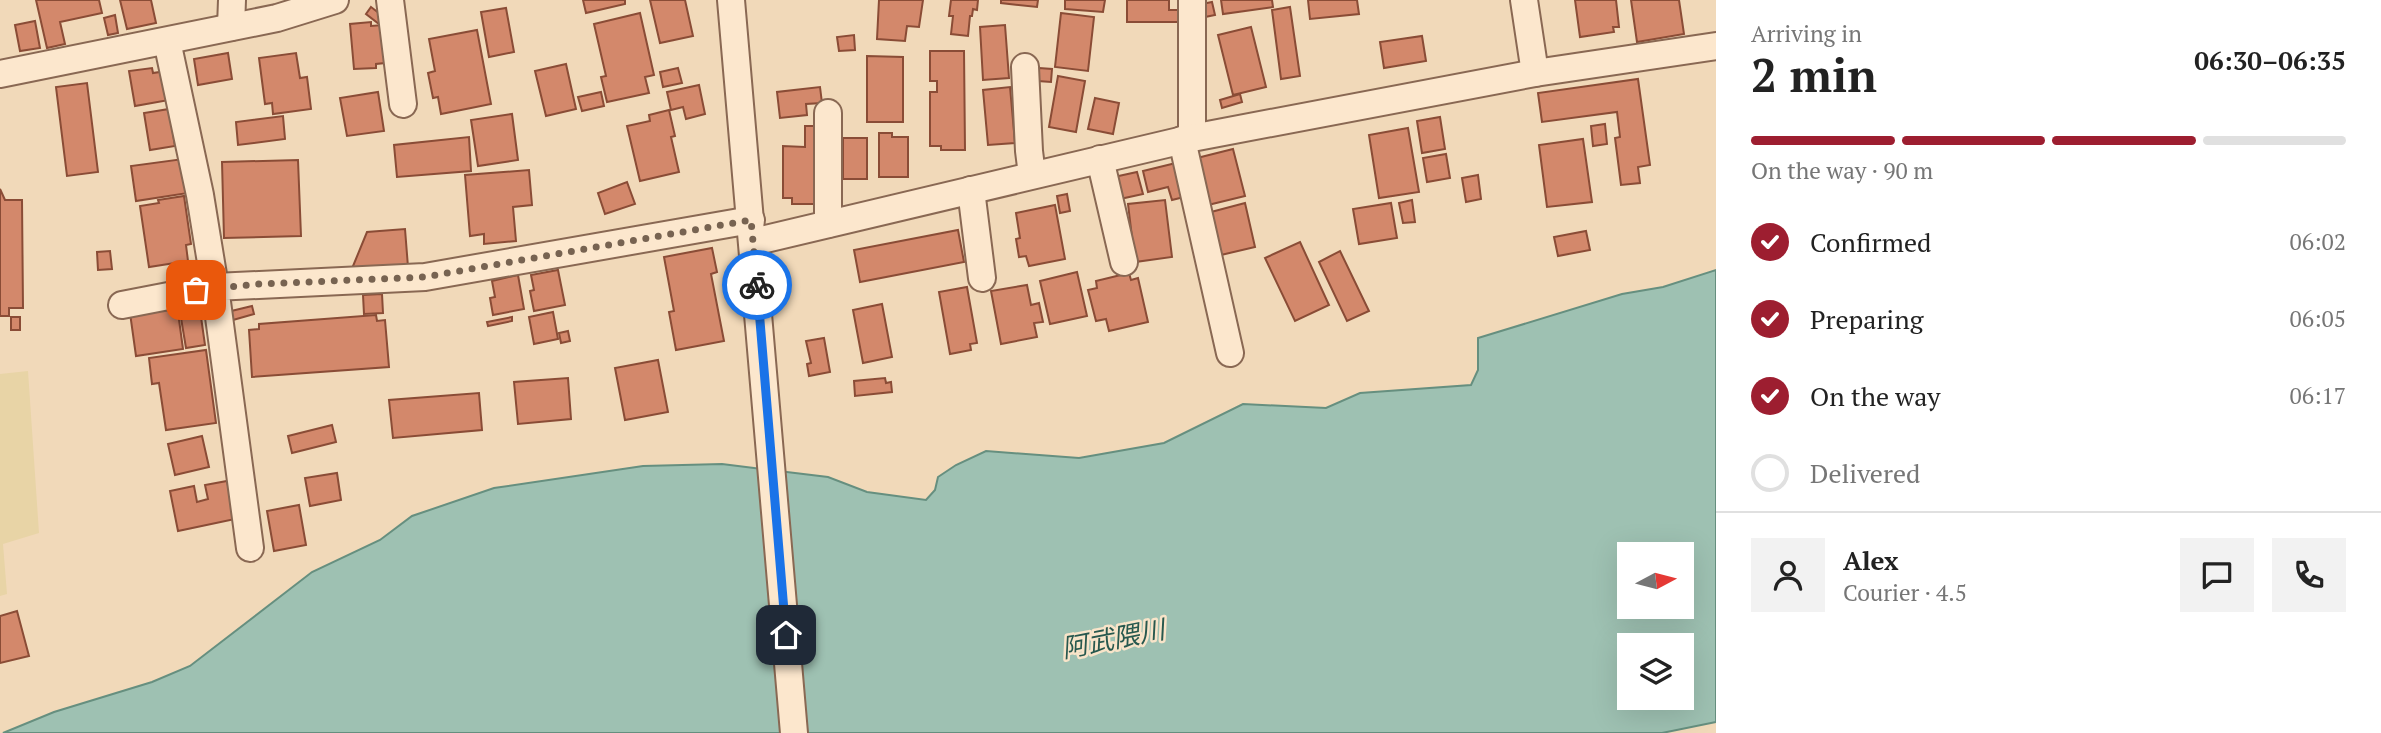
<!DOCTYPE html>
<meta charset="utf-8">
<style>
body{margin:0;font-family:"PT Serif","Noto Sans JP",serif;background:#f2f2f2;color:#222;height:100vh;display:flex;flex-direction:column;font-size:26px;white-space:nowrap}
*{box-sizing:border-box;margin:0}
p{font-size:23px;color:#767676}
.icon{flex:none;width:38px;height:38px;fill:none;stroke:currentColor;stroke-width:2;stroke-linecap:round;stroke-linejoin:round}
.map{position:relative;flex:1;overflow:hidden}
.details{display:flex;flex-direction:column;background:#fff;width:665px}
.details>*{flex:none}
.needle{width:46px;rotate:83deg}
.tools{position:absolute;left:1617px;top:542px;display:grid;gap:14px}
.tools a{display:grid;place-items:center;width:77px;height:77px;border-radius:0px;background:#fff;box-shadow:0 7px 28px #0002;font-size:35px}
.pin{position:absolute;display:grid;place-items:center;width:60px;height:60px;color:#fff;margin:-30px;border-radius:14px;box-shadow:0 4px 10px #0006}
.courier{position:absolute;display:grid;place-items:center;width:70px;height:70px;margin:-35px;border:5px solid #1a73e8;border-radius:50%;background:#fff;color:#222;box-shadow:0 2px 9px #0007}
.headline em{font-style:normal;font-weight:700}
.headline div{display:flex;flex-direction:column-reverse}
.headline{display:flex;align-items:center;justify-content:space-between;height:119px;padding:0 35px}
h1{font-size:46px;font-weight:700;line-height:52px}
.bar{display:grid;grid-template-columns:repeat(4,1fr);gap:10px 7px;align-content:center;height:84px;padding:0 35px}
.bar i{height:9px;border-radius:5px;background:#e0e0e0}
.bar .current{background:#9d1e30}
.bar p{grid-column:span 4}
.line{display:flex;align-items:center;gap:18px;padding:0 35px;border-top:2px solid #e0e0e0}
.line div{flex:1}
.round{display:grid;place-items:center;flex:none;width:74px;height:74px;border-radius:0px;background:#f2f2f2}
ol{padding:0 35px;list-style:none}
li{display:flex;align-items:center;gap:21px;height:77px}
li p{margin-inline-start:auto}
li .icon{padding:7px;border-radius:50%;background:#9d1e30;color:#fff;stroke-width:4}
li:last-child{color:#767676}
li i{width:38px;height:38px;border:4px solid #e0e0e0;border-radius:50%}
main{display:flex;flex:1;min-height:0}
.map>svg:first-child{display:block}
.farmland{fill:#e8d4a6}
.water{fill:#9ec1b2;stroke:#668f7f;stroke-width:2;fill-rule:evenodd}
.building{fill:#d3886b;stroke:#8a4c36;stroke-width:2}
.lines{fill:none;stroke-linecap:round;stroke-linejoin:round}
.minor-casing{stroke:#896853;stroke-width:30}
.minor{stroke:#fce7cd;stroke-width:26}
.done{stroke:#776351;stroke-width:7;stroke-dasharray:0 12.6}
.route{stroke:#1a73e8;stroke-width:9}
.labels{text-anchor:middle;dominant-baseline:central;stroke-width:5;stroke-linejoin:round;paint-order:stroke}
.water-label{font-size:26px;font-style:italic;fill:#27584e;stroke:#f8e4c9}
</style>
<main>
<div class="map">
<svg width="1716" height="733" viewBox="0 0 1716 733">
<rect width="100%" height="100%" fill="#f1d9b9"/>
<path class="farmland" d="M28 371 39 533 3 544 7 594 0 596V374Z"/>
<path class="water" d="M1716 270V722L1662 733H3L54 712 152 682 190 666 312 572 380 540 412 516 494 488 643 466 722 464 828 477 867 492 926 500 935 490 938 477 956 465 986 451 1079 458 1164 443 1243 404 1326 408 1360 393 1471 385 1478 370V338L1622 294 1663 287ZM1629 555H1682V607H1629ZM1629 646H1682V698H1629Z"/>
<g class="building">
<path d="M36 0H99L102 13 60 22 65 44 47 48Z"/>
<path d="M120 0H151L156 23 127 29Z"/>
<path d="M583 0H625V4L586 13Z"/>
<path d="M650 0H685L693 36 660 43Z"/>
<path d="M879 0H923L919 27 907 26 905 41 877 39Z"/>
<path d="M951 0H978L977 10 973 9 972 16H970L968 36 951 34 953 16H949Z"/>
<path d="M1001 0H1038L1037 7 1001 3Z"/>
<path d="M1065 0H1105L1103 12 1065 9Z"/>
<path d="M1127 0H1169V10H1179V22H1127Z"/>
<path d="M1221 0H1272L1273 7 1223 14Z"/>
<path d="M1308 0H1357L1359 14 1310 19Z"/>
<path d="M1575 0H1616L1619 27H1613L1614 32 1580 37Z"/>
<path d="M1631 0H1679L1684 34 1637 42Z"/>
<path d="M1212 2 1215 15 1205 17 1202 4Z"/>
<path d="M371 7 384 17 379 24 366 14Z"/>
<path d="M1290 7 1300 76 1281 79 1272 10Z"/>
<path d="M506 8 514 52 489 57 481 12Z"/>
<path d="M640 13 654 75 645 77 649 93 607 102 601 77 606 76 594 24Z"/>
<path d="M1061 13 1094 17 1088 71 1055 67Z"/>
<path d="M115 15 118 33 108 35 104 18Z"/>
<path d="M35 21 40 48 20 51 15 25Z"/>
<path d="M371 22V26L383 25 385 63 376 64V68L354 69 350 24Z"/>
<path d="M1005 25 1009 78 983 80 980 27Z"/>
<path d="M1251 27 1266 87 1233 95 1218 35Z"/>
<path d="M477 30 491 104 441 114 438 97 433 98 428 73 435 71 429 39Z"/>
<path d="M854 35 855 50 839 51 837 37Z"/>
<path d="M1422 36 1426 61 1384 68 1380 42Z"/>
<path d="M930 51H964L965 150H941V146H930V92H937V81H930Z"/>
<path d="M228 53 232 79 198 85 194 59Z"/>
<path d="M296 53 300 78 307 77 311 109 273 114 272 103 265 104 259 58Z"/>
<path d="M867 56 903 57V122H867Z"/>
<path d="M566 64 576 109 546 116 535 71Z"/>
<path d="M152 68 153 73 166 71 169 100 135 106 129 71Z"/>
<path d="M678 68 682 83 663 87 660 72Z"/>
<path d="M1039 68 1052 69 1051 82 1038 81Z"/>
<path d="M1058 76 1085 81 1076 132 1049 127Z"/>
<path d="M1638 79 1650 165 1638 167 1640 183 1621 185 1615 138 1620 137 1617 112 1542 122 1538 93Z"/>
<path d="M87 83 98 172 67 176 56 87Z"/>
<path d="M699 85 705 114 686 119 683 107 671 110 667 92Z"/>
<path d="M820 87 822 103 806 104 807 115 780 118 777 92Z"/>
<path d="M1010 87 1015 143 988 145 983 90Z"/>
<path d="M378 92 384 131 347 136 340 98Z"/>
<path d="M601 92 604 106 582 111 578 97Z"/>
<path d="M1240 94 1242 102 1222 108 1220 100Z"/>
<path d="M1095 98 1119 103 1113 134 1088 129Z"/>
<path d="M169 109 175 146 150 150 144 113Z"/>
<path d="M669 110 675 136 671 137 679 172 640 181 627 126 650 121 649 115Z"/>
<path d="M512 114 518 160 478 166 471 120Z"/>
<path d="M283 116 285 139 238 145 236 122Z"/>
<path d="M1440 117 1445 149 1422 153 1417 121Z"/>
<path d="M1605 124 1607 144 1593 146 1591 126Z"/>
<path d="M805 126H818V204H792V198H783V146L805 147Z"/>
<path d="M1408 128 1419 192 1379 198 1369 135Z"/>
<path d="M879 133H892V137H908V177H879Z"/>
<path d="M469 137 471 171 397 177 394 145Z"/>
<rect x="843" y="138" width="24" height="41"/>
<path d="M1583 139 1592 202 1547 207 1539 145Z"/>
<path d="M1233 149 1245 196 1208 205 1197 158Z"/>
<path d="M1446 154 1450 178 1427 182 1423 158Z"/>
<path d="M183 159 188 193 136 201 131 166Z"/>
<path d="M298 160 301 236 224 238 222 162Z"/>
<path d="M1180 162 1188 196 1172 200 1168 187 1148 192 1143 171Z"/>
<path d="M529 170 532 205 513 207 516 241 484 244V234L470 236 465 175Z"/>
<path d="M1137 172 1143 194 1120 199 1114 177Z"/>
<path d="M1478 175 1481 199 1466 202 1462 178Z"/>
<path d="M627 182 635 204 605 214 598 193Z"/>
<path d="M0 189 5 200H22L23 308H9V316H0Z"/>
<path d="M1067 194 1070 211 1060 213 1057 196Z"/>
<path d="M184 196 191 244 186 245 188 261 149 267 140 206 159 203 158 200Z"/>
<path d="M1165 200 1172 257 1135 262 1128 204Z"/>
<path d="M1412 200 1415 222 1403 223 1399 203Z"/>
<path d="M1245 203 1255 247 1221 255 1211 212Z"/>
<path d="M1391 203 1397 238 1359 244 1353 209Z"/>
<path d="M1055 205 1065 259 1029 266 1026 256 1019 257 1016 239 1020 238 1016 213Z"/>
<path d="M405 229 408 267 351 271 367 232Z"/>
<path d="M958 230 964 262 860 282 854 250Z"/>
<path d="M1586 231 1590 250 1558 256 1554 237Z"/>
<path d="M1300 242 1329 305 1295 321 1265 258Z"/>
<path d="M712 248 717 272 711 274 724 341 676 350 669 312 674 311 664 257Z"/>
<path d="M110 251 112 269 98 270 97 252Z"/>
<path d="M1340 251 1369 311 1347 321 1319 262Z"/>
<path d="M558 270 565 305 534 311 530 291 534 290 531 275Z"/>
<path d="M1077 272 1087 316 1050 324 1040 281Z"/>
<path d="M1129 273 1131 280 1138 278 1148 322 1109 331 1106 319 1096 321 1088 290 1097 288 1096 281Z"/>
<path d="M518 275 524 309 493 315 490 298 495 297 492 281Z"/>
<path d="M1027 285 1031 305 1039 303 1043 322 1034 323 1037 337 1001 344 991 291Z"/>
<path d="M967 287 977 343 970 344 971 350 950 354 939 292Z"/>
<path d="M382 294 383 313 364 314 363 295Z"/>
<path d="M199 303 205 345 186 348 179 306Z"/>
<path d="M882 304 892 357 863 363 853 310Z"/>
<path d="M177 305 183 349 136 356 130 313Z"/>
<path d="M252 306 254 314 226 322 223 313Z"/>
<path d="M553 312 558 339 534 344 529 317Z"/>
<path d="M376 315 377 321 385 320 389 367 252 377 249 330 259 329V324Z"/>
<rect x="11" y="317" width="9" height="13"/>
<path d="M512 317V321L488 326 487 322Z"/>
<path d="M568 331 570 341 561 343 559 333Z"/>
<path d="M824 338 830 372 809 376 807 364 811 363 806 341Z"/>
<path d="M206 350 216 423 166 430 159 383 152 384 149 358Z"/>
<path d="M658 360 668 412 625 420 615 368Z"/>
<path d="M568 378 571 419 518 424 514 382Z"/>
<path d="M885 378 886 383 891 382 892 392 855 396 854 381Z"/>
<path d="M479 393 482 430 393 438 389 400Z"/>
<path d="M332 425 336 442 292 453 288 436Z"/>
<path d="M202 436 209 467 175 475 168 444Z"/>
<path d="M337 473 341 500 310 506 305 478Z"/>
<path d="M227 481 235 519 178 531 170 491 194 486 197 502 208 499 205 485Z"/>
<path d="M299 505 306 545 274 551 267 511Z"/>
<path d="M17 611 29 656 0 663V616Z"/>
</g>
<g class="lines">
<defs>
<g id="minor">
<path d="M390 0 403 104"/>
<path d="M731 0 794 733"/>
<path d="M1524 0 1535 73"/>
<path d="M231 27 232 0"/>
<path d="M1025 67 1029 151 1032 175"/>
<path d="M0 74 277 18 335 0"/>
<path d="M1192 138V0"/>
<path d="M1182 140 1230 353"/>
<path d="M1100 159 1124 262"/>
<path d="M971 190 982 278"/>
<path d="M828 224V113"/>
<path d="M753 242 1192 138 1535 73 1716 46"/>
<path d="M122 305 215 287 200 195 167 41"/>
<path d="M250 548 215 287 425 277 751 220"/>
</g>
</defs>
<use href="#minor" class="minor-casing"/>
<use href="#minor" class="minor"/>
</g>
<g class="lines">
<path class="done" d="M196 290 260 284 425 277 751 220 757 285"/>
<path class="route" d="M757 285 786 635"/>
</g>
<g class="labels">
<g class="water-label">
<text transform="translate(1113 638) rotate(-11)">阿武隈川</text>
</g>
</g>
</svg>
<div class="tools">
<a><svg class="needle" viewBox="-14 -14 28 28"><path d="M0-13l5 13h-10z" fill="#e53935"/><path d="M0 13l5-13h-10z" fill="#767676"/></svg></a>
<a><svg class="icon" aria-label="layers" viewBox="0 0 24 24"><path d="M12 4l9 5-9 5-9-5zM3 14l9 5 9-5"/></svg></a>
</div>
<div class="pin" style="left:196px;top:290px;background:#ea580c"><svg class="icon" aria-label="bag" viewBox="0 0 24 24"><path d="M5 8h14l-1 12H6zM9 8a3 3 0 0 1 6 0"/></svg></div>
<div class="pin" style="left:786px;top:635px;background:#1f2937"><svg class="icon" aria-label="home" viewBox="0 0 24 24"><path d="M3 11l9-7 9 7M6 9v11h12V9"/></svg></div>
<div class="courier" style="left:757px;top:285px"><svg class="icon" aria-label="bike" viewBox="0 0 24 24"><circle cx="6" cy="16" r="4"/><circle cx="18" cy="16" r="4"/><path d="M6 16l4-8h5l3 8M10 8l3 8H6M13 5h3"/></svg></div>
</div>
<section class="details">
<div class="headline"><div><h1>2 min</h1><p>Arriving in</p></div><em>06:30–06:35</em></div>
<div class="bar"><i class="current"></i><i class="current"></i><i class="current"></i><i></i><p>On the way · 90 m</p></div>
<ol>
<li><svg class="icon" aria-label="check" viewBox="0 0 24 24"><path d="M5 12l5 5 9-10"/></svg>Confirmed<p>06:02</p></li>
<li><svg class="icon" aria-label="check" viewBox="0 0 24 24"><path d="M5 12l5 5 9-10"/></svg>Preparing<p>06:05</p></li>
<li><svg class="icon" aria-label="check" viewBox="0 0 24 24"><path d="M5 12l5 5 9-10"/></svg>On the way<p>06:17</p></li>
<li><i></i>Delivered</li>
</ol>
<div class="line" style="height:126px"><a class="round"><svg class="icon" aria-label="person" viewBox="0 0 24 24"><circle cx="12" cy="8" r="4"/><path d="M4 21q1-7 8-7t8 7"/></svg></a><div><b>Alex</b><p>Courier · 4.5</p></div><a class="round"><svg class="icon" aria-label="chat" viewBox="0 0 24 24"><path d="M4 5h16v11H9l-5 4z"/></svg></a><a class="round"><svg class="icon" aria-label="phone" viewBox="0 0 24 24"><path d="M5 4h4l2 5-3 2q2 4 5 5l2-3 5 2v4C11 20 4 13 5 4z"/></svg></a></div>
</section>
</main>
